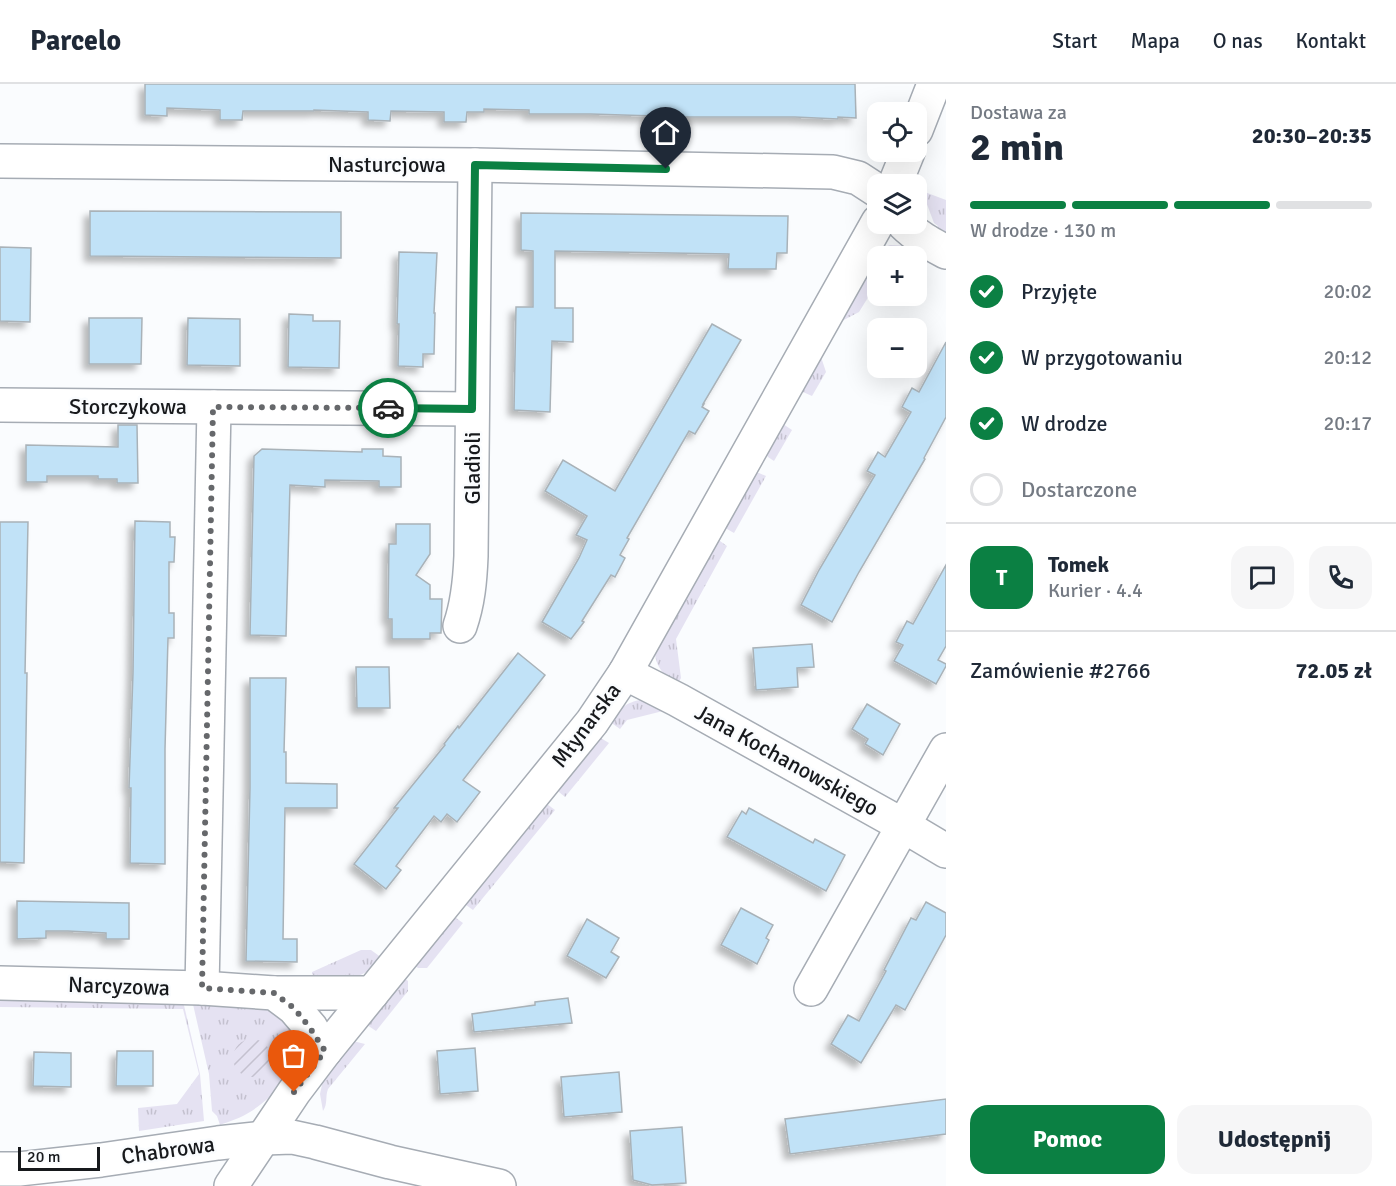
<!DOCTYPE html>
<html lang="pl">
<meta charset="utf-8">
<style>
body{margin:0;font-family:Signika,sans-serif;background:#f6f6f7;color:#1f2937;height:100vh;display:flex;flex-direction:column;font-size:22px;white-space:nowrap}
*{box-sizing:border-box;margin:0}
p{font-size:20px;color:#747a83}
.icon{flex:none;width:33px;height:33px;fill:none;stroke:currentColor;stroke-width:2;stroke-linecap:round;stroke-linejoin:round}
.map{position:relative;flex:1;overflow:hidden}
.sheet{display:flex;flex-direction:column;background:#fff;width:450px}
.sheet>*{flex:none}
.fabs{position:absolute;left:867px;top:18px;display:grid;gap:12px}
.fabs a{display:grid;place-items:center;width:60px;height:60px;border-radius:12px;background:#fff;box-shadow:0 6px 24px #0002;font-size:30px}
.scale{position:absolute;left:18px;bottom:15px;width:82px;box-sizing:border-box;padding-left:6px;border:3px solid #17191c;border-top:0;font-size:16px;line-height:21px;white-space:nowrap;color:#17191c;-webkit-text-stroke:4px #fafcfe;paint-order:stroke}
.pin{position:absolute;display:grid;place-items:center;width:51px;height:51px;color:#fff;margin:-62px -26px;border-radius:50% 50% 50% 0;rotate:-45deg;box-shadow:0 0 6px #0007}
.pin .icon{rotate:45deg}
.courier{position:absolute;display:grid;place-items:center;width:60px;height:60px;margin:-30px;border:4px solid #0b8043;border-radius:50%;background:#fff;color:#222;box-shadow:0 2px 8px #0007}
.overview em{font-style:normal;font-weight:800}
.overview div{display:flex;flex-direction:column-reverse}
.overview{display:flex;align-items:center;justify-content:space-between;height:102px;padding:0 24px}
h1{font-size:39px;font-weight:800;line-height:45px}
.bar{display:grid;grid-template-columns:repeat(4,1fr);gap:9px 6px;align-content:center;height:72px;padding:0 24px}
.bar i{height:8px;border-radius:4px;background:#e0e1e3}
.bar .selected{background:#0b8043}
.bar p{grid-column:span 4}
.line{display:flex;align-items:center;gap:15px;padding:0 24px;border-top:2px solid #e0e1e3}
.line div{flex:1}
.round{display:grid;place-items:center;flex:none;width:63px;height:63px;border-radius:18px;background:#f6f6f7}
ol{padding:0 24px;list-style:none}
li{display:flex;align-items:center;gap:18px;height:66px}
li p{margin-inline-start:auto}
li .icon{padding:6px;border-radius:50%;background:#0b8043;color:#fff;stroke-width:4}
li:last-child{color:#747a83}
li i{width:33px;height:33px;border:3px solid #e0e1e3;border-radius:50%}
.button{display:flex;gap:12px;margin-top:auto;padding:12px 24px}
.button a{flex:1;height:69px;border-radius:18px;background:#0b8043;color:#fff;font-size:24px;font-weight:800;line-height:69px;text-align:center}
.button a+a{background:#f6f6f7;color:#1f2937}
header{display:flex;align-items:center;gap:36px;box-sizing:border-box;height:84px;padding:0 30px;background:#fff;border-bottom:2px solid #e0e1e3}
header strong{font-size:28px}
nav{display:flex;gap:33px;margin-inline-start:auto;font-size:21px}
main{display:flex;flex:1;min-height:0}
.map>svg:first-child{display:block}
.grass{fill:url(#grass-tufts)}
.garden{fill:url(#garden-furrows)}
.building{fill:#c1e2f7;stroke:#a9b2b8;stroke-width:1.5;filter:url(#shadow)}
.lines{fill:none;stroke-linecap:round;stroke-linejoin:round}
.minor-casing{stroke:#a6acb4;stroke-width:36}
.minor{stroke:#fff;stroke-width:33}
.done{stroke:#66686b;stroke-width:6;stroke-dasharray:0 10.8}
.route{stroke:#0b8043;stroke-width:8}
.labels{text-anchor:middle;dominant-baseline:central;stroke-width:5;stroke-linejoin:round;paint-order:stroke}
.street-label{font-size:22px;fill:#17191c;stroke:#fafcfe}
</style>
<header>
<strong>Parcelo</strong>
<nav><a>Start</a><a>Mapa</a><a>O nas</a><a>Kontakt</a></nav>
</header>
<main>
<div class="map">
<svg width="946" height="1102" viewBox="0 0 946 1102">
<defs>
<pattern id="grass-tufts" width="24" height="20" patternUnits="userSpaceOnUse" patternTransform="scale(1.5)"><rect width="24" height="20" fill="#e5e2f2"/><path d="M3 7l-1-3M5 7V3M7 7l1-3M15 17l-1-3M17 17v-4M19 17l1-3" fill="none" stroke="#c4c1cf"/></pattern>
<pattern id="garden-furrows" width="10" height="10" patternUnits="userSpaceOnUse" patternTransform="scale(1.5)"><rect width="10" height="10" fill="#e5e2f2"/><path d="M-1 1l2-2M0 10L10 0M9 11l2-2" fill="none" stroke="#c4c1cf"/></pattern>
<filter id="shadow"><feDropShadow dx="-5.5" dy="5.5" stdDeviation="3" flood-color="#0004"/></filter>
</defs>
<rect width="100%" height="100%" fill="#fafcfe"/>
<g class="grass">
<path d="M922 107 946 116V156L934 149 938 142 934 139Z"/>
<path d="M890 161 908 162 898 167 893 172H878L882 164Z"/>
<path d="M865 194H869L877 199 859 228 842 237Z"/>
<path d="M821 273 826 288 812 312 803 308V304Z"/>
<path d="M783 340 792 346 774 377 768 373 766 370Z"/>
<path d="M755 389H759L766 392 734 449 727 445 725 442Z"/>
<path d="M720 457 727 462 676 555 681 594 677 601C666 593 655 583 655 568L716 458Z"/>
<path d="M645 615 666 623 663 627 627 636 620 645 613 640 611 636C622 622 627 618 645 615Z"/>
<path d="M599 653 609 659 565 713 559 708 558 703Z"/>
<path d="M547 720 555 726 473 826 466 821 465 818 544 721Z"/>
<path d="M452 834H456L463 839 427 884H418L414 881Z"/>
<path d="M361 866H371L382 874C359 899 348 894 317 894L312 890V888Z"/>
<path d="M404 894 408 897V907L376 947 367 941Z"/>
<path d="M0 913 183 917 200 990 204 1037 139 1047 138 1024 177 1020 199 990 183 925 0 923Z"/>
<path d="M192 916 279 926C284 933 297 944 299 951 310 980 272 1014 250 1028 241 1034 230 1037 220 1041L217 1032 212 1027 209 990Z"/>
<path d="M353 957 365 960 328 1005C325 1013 328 1020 323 1027L320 1010 323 996Z"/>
</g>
<circle class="garden" cx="252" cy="974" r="19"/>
<g class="building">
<path d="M145 0H855L856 34 838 33V35L795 33H686L591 30H529V26L484 25V28H467L466 38H444V28L391 27 390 37 368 36V28L314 26V27H243L242 36H220V26L167 24V32L145 31Z"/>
<path d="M90 127 341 128V174L90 172Z"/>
<path d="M521 129 788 132 787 169H777L776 185H728L729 170 555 167V224H573V258L552 257 550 328 514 326 516 223H533V167L521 166Z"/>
<path d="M0 163 31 164 30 238 0 237Z"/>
<path d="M399 168 437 169 434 229H435L434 270H423V283L398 282 399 240H397Z"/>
<path d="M289 230 313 231V237H340L339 284 288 283Z"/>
<path d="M89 234H142L141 280H89Z"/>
<path d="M188 234 240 235V282L187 281Z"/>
<path d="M712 240 741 256 703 320H704L702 323 709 327 695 350 689 347 627 454 629 455 620 471 625 474 615 493 611 491 582 537 584 538 571 555 542 538 579 474 587 456 576 451 587 432 545 407 563 376 615 407Z"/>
<path d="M946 258V333L924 374 925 375 859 488 832 538 801 521 819 486 875 391 867 387 878 368 885 373 911 328 902 323 912 304 919 308Z"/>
<path d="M118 341H137L138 399H117V395H98V392H47V398H26V361L118 363Z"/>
<path d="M262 365 362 368V365H383V372L401 373V403H379V397L325 396V403L290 401 286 552 250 551 254 372Z"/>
<path d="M135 437 170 438V453H175L174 478H169V529H174V554H168L165 665V780L130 779 131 704H129L133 589Z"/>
<path d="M0 438H28L25 589H27L24 779 0 778Z"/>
<path d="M396 440H430V470L416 491 430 501V515H442L441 549H430V555H392V535H388L389 460H396Z"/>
<path d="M946 481V562L938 576 946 580V582L936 600 894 577 903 561 896 558 907 537 913 540Z"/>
<path d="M812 560 814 583 797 584 798 603 756 606 753 564Z"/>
<path d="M518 569 545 591 463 696 480 708 457 738 447 730 441 738 434 732 396 782 401 786 386 805 354 780 398 724H394L445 661 444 660 458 642 459 644Z"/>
<path d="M356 583H389L390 624H357Z"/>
<path d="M250 594H286L284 668H286V699L337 700V724H285L283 855H297V878L246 877 250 704Z"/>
<path d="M867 620 900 640 883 671 865 660 868 655 852 645Z"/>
<path d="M749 724 813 759 815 755 845 771 826 807 727 753 742 727 746 730Z"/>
<path d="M17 817 129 819V855H106V849L68 847H46V854L17 855Z"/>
<path d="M926 818 946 829V851L905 926 896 921 861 979 831 960 848 931 859 937 886 887 884 886 911 834 916 836Z"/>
<path d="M741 824 773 841 766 854 769 856 757 880 721 861Z"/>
<path d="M587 835 619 854 611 868 619 873 606 894 567 872Z"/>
<path d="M568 914 572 939 474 948 472 930 535 921V918Z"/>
<path d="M475 964 478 1007 440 1010 437 967Z"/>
<path d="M117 967H153V1002H116Z"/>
<path d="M34 968 71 969V1003L33 1002Z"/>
<path d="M619 988 622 1028 564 1033 561 993Z"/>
<path d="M946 1015V1050L790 1070 785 1035Z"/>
<path d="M682 1043 686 1099 652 1101 633 1096 630 1047Z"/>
</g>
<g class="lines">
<defs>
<g id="minor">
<path d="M916 46 934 0"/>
<path d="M0 77 475 81 833 88 858 94 878 107"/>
<path d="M895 100 908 68"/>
<path d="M904 140C916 152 931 160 946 168"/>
<path d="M0 321 472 325"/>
<path d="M460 542C468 519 470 497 471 472L475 81"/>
<path d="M625 589 678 616 904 742 946 767"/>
<path d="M0 899 202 904 274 909 294 924 311 944 325 967"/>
<path d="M202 904 214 323"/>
<path d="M811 905 946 666"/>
<path d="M274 909H372"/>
<path d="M0 1085H19L101 1076 218 1059 264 1054 292 1053 315 1058 390 1078 499 1102"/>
<path d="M231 1102 294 1008 325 967 592 638 625 589 878 138"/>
</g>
</defs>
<use href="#minor" class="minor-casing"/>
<use href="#minor" class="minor"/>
</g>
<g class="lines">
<path class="done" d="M294 1008 325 967 310 944 294 924 274 909 202 904 213 323 388 324"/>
<path class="route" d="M388 324 472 325 475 81 666 85"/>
</g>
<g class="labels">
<g class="street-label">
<text x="387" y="80">Nasturcjowa</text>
<text x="128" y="322">Storczykowa</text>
<text transform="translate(472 384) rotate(-90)">Gladioli</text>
<text transform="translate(586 641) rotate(-53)">Młynarska</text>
<text transform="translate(787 676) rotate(29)">Jana Kochanowskiego</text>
<text transform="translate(119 902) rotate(2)">Narcyzowa</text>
<text transform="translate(168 1066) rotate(-8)">Chabrowa</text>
</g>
</g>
</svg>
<div class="fabs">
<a><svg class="icon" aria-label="locate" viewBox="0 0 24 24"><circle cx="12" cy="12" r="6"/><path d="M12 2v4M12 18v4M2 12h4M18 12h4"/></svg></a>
<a><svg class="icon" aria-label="layers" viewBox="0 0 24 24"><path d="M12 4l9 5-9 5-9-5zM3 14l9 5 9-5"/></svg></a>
<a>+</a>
<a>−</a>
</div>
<div class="scale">20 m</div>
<div class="pin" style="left:294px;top:1008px;background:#ea580c"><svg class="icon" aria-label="bag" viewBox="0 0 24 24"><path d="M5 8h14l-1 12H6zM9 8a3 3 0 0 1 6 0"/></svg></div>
<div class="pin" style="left:666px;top:85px;background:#1f2937"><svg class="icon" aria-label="home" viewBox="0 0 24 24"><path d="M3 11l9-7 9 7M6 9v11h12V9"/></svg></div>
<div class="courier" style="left:388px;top:324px"><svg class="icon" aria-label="car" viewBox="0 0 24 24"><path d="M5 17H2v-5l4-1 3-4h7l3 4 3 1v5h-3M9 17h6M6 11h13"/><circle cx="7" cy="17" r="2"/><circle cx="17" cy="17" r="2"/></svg></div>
</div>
<section class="sheet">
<div class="overview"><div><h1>2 min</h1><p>Dostawa za</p></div><em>20:30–20:35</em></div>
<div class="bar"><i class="selected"></i><i class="selected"></i><i class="selected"></i><i></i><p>W drodze · 130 m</p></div>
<ol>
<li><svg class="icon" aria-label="check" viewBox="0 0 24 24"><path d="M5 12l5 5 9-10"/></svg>Przyjęte<p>20:02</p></li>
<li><svg class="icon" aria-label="check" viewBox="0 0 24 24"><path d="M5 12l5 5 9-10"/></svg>W przygotowaniu<p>20:12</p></li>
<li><svg class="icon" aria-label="check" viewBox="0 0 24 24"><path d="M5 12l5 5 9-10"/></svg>W drodze<p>20:17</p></li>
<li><i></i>Dostarczone</li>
</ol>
<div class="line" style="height:108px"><b class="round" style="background:#0b8043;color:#fff">T</b><div><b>Tomek</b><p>Kurier · 4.4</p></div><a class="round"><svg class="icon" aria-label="chat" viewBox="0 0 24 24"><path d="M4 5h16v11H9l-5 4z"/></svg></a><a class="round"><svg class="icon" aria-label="phone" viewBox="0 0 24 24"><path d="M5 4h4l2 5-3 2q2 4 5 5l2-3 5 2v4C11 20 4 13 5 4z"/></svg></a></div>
<div class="line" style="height:78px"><div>Zamówienie #2766</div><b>72.05 zł</b></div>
<div class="button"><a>Pomoc</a><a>Udostępnij</a></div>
</section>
</main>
